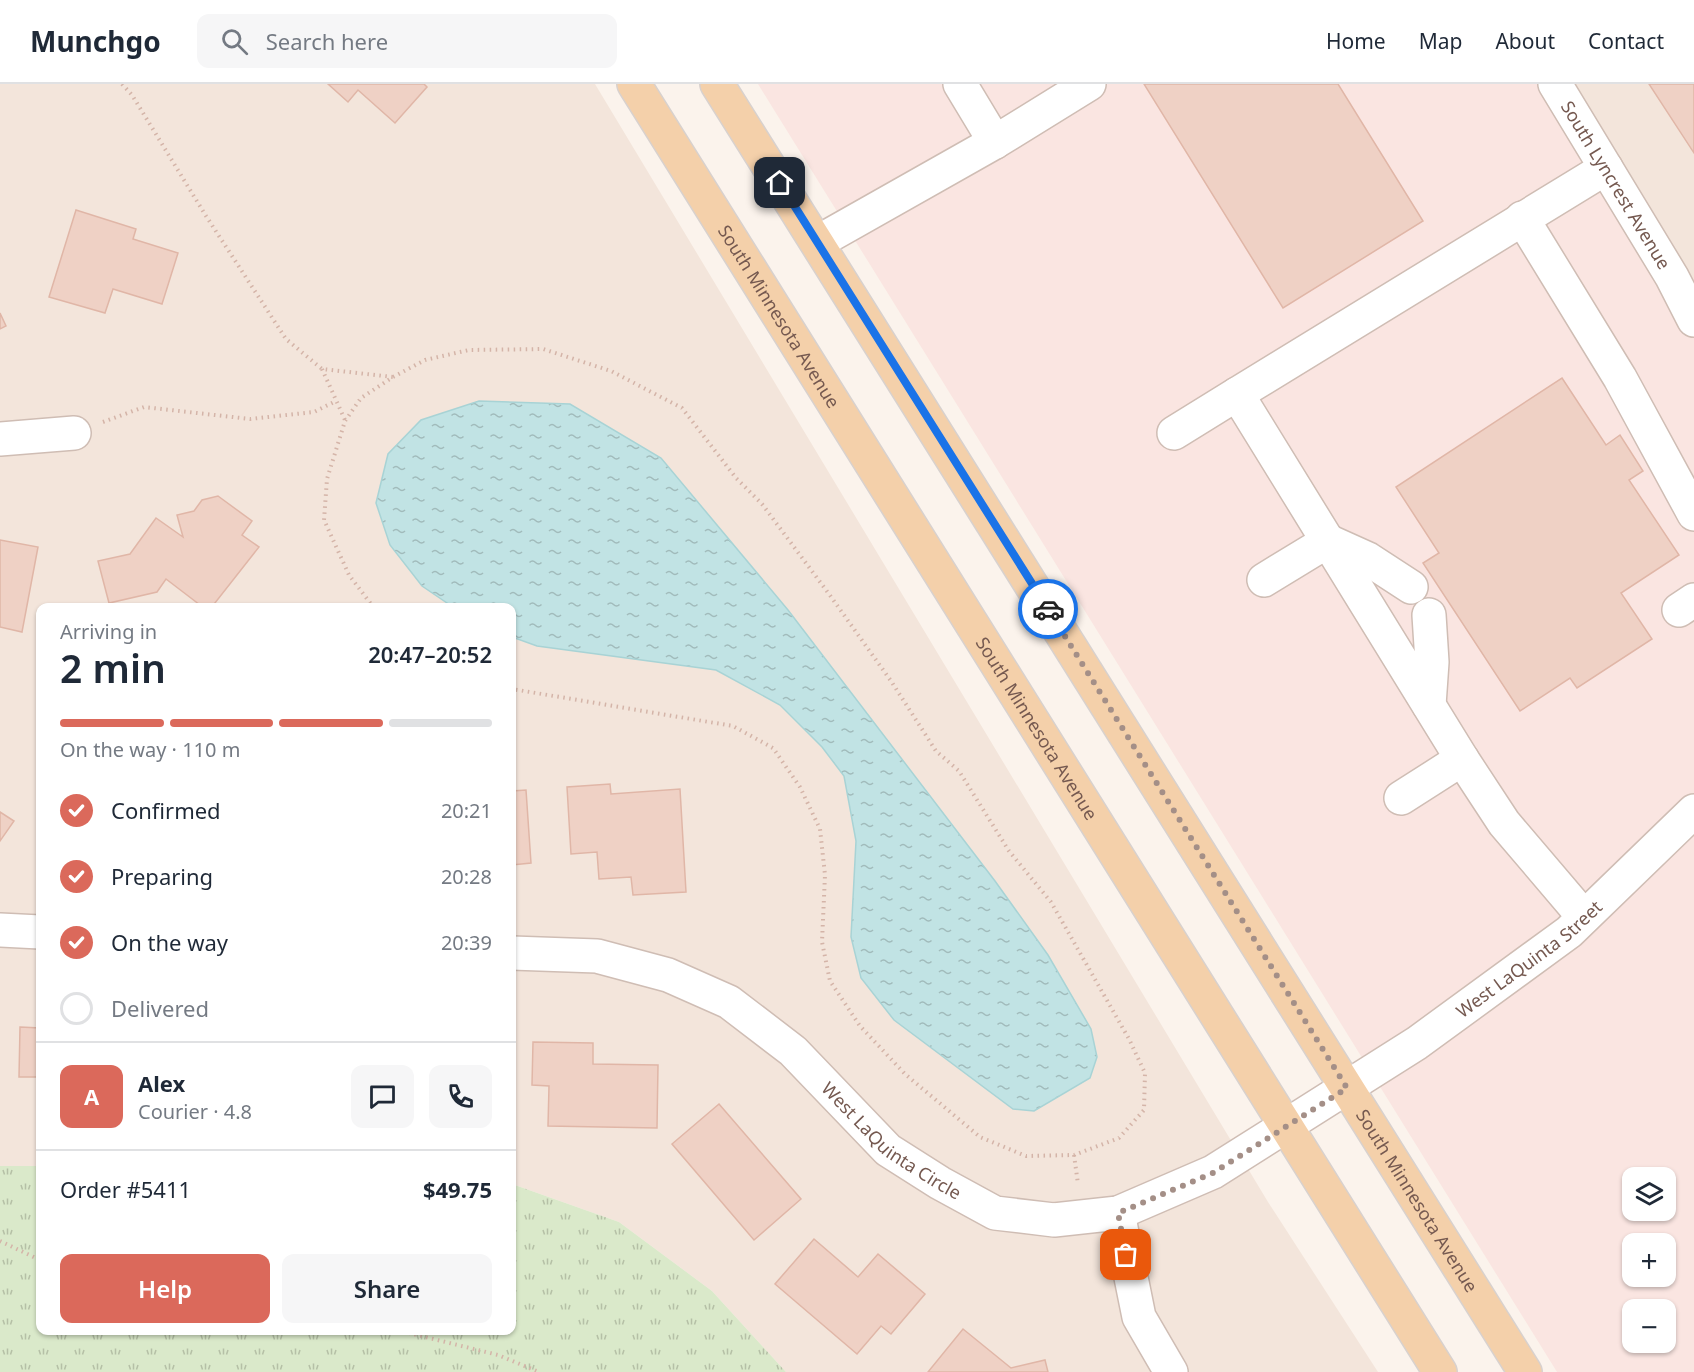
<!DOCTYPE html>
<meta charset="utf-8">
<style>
body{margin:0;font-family:"Noto Sans",sans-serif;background:#f6f6f7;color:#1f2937;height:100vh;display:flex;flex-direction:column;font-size:22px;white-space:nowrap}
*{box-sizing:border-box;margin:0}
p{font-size:20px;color:#747a83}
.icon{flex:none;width:33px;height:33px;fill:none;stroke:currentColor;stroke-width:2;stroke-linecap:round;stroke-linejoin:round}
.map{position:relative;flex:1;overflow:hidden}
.drawer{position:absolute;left:36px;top:519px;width:480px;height:732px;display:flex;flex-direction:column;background:#fff;border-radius:12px;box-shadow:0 2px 4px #0004}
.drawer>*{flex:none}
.controls{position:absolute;left:1622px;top:1083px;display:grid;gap:12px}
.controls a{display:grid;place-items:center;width:54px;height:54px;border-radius:12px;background:#fff;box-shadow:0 2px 4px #0004;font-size:30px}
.pin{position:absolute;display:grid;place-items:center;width:51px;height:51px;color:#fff;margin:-26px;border-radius:12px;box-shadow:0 3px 9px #0006}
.courier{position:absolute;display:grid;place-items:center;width:60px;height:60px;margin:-30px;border:4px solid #1a73e8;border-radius:50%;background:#fff;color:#222;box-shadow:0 2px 8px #0007}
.summary em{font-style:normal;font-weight:600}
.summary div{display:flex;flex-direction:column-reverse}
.summary{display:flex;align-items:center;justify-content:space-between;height:102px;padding:0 24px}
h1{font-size:39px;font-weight:600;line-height:45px}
.bar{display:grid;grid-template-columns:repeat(4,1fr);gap:9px 6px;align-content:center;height:72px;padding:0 24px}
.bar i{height:8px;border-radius:4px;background:#e0e1e3}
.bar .selected{background:#db695b}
.bar p{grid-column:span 4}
.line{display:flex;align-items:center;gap:15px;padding:0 24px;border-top:2px solid #e0e1e3}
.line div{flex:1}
.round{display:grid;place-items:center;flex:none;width:63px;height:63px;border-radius:12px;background:#f6f6f7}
ol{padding:0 24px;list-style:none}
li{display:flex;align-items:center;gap:18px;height:66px}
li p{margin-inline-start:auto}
li .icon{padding:6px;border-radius:50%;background:#db695b;color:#fff;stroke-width:4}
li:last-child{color:#747a83}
li i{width:33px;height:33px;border:3px solid #e0e1e3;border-radius:50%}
.cta{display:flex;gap:12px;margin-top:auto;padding:12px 24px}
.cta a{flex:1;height:69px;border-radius:12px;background:#db695b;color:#fff;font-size:24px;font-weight:600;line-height:69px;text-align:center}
.cta a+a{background:#f6f6f7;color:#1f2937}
header{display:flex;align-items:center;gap:36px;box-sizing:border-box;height:84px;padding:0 30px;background:#fff;border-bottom:2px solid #e0e1e3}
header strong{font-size:28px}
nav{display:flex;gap:33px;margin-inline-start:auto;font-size:21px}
.search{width:420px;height:54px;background:#f6f6f7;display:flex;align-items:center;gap:15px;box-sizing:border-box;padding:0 21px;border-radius:12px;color:#747a83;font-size:22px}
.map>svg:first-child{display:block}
.residential{fill:#f3e5db}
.commercial{fill:#fae5e1;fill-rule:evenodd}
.grass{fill:url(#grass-tufts)}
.water{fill:url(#water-ripples);stroke:#a8d3d5;stroke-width:1.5}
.building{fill:#efd1c5;stroke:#e0b6a7;stroke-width:1.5}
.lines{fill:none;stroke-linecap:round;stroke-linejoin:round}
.minor-casing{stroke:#cfbdb4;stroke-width:36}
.major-casing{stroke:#d8d1ce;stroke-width:36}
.path{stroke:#d4b4a8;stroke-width:4;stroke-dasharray:1.5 4.5;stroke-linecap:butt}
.minor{stroke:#fff;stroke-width:33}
.major{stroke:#f4d0aa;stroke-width:33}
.done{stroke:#a48f87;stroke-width:6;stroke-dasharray:0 10.8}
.route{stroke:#1a73e8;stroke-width:8}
.labels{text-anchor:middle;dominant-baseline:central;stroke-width:5;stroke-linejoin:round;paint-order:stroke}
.street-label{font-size:18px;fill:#755950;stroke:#fef8f2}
</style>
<header>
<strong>Munchgo</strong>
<div class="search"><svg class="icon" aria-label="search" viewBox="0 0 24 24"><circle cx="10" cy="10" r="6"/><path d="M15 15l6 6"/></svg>Search here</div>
<nav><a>Home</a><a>Map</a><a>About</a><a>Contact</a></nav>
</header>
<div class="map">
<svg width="1694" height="1288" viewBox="0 0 1694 1288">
<defs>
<pattern id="grass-tufts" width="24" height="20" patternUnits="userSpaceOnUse" patternTransform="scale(1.5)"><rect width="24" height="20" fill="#dae9ca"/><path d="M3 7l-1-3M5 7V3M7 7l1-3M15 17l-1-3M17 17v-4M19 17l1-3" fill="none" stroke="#b5c0a6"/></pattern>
<pattern id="water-ripples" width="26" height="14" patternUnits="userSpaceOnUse" patternTransform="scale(1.5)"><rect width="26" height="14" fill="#c1e3e4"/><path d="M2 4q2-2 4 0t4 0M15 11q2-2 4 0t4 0" fill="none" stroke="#a1bbbb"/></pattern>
</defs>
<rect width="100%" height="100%" fill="#fbf3ec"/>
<g class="residential">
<path d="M0 0H595L1268 1118 1378 1288H786L712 1207 619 1138 512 1100V524H40V1082H0Z"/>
<path d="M1575 0H1694V199Z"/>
</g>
<path class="commercial" d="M758 0H1575L1694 199V1288H1557ZM1632 1094H1665V1126H1632ZM1632 1160H1665V1192H1632ZM1632 1226H1665V1258H1632Z"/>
<path class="grass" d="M0 1082H40V1246H512V1100L619 1138 712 1207 786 1288H0Z"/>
<path class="water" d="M479 317 570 320 661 374 788 526 995 797 1048 871 1091 945 1097 973 1090 994 1034 1027 1013 1025 894 936 861 894 851 853 856 757 844 692 822 663 780 621 716 586 537 562 512 553V524L453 523 422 502 390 461 376 419 388 370 421 336Z"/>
<g class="building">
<path d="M328 0H424L427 3 395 39 358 6 348 18Z"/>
<path d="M1144 0H1338L1423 137 1283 224Z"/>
<path d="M1649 0H1694V69Z"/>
<path d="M76 126 136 145 133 155 178 169 162 220 113 205 105 229 49 213Z"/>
<path d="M0 229 6 242 0 245Z"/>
<path d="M1562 294 1606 361 1620 351 1643 387 1629 396 1679 471 1621 509 1652 555 1577 604 1570 594 1520 627 1423 479 1439 469 1396 403Z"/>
<path d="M218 412 252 437 242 451 259 463 211 524H204L166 495 157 508 109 519 98 477 130 470 156 434 183 453 177 431 194 427 202 416Z"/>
<path d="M0 456 38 463 22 548 0 543Z"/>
<path d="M610 700 611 710 680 705 686 808 633 811 631 793 599 795 597 768 571 770 567 703Z"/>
<path d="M526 706 531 779 512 781V707Z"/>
<path d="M0 728 14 737 0 757Z"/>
<path d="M20 943 40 944V993H19Z"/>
<path d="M533 958 593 959V980L658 981 657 1044 548 1042 549 1002 532 1001Z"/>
<path d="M719 1020 801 1115 754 1156 672 1060Z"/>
<path d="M814 1155 858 1193 878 1170 925 1210 891 1250 881 1242 857 1270 775 1200Z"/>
<path d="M963 1245 1011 1284 1045 1276 1048 1288H928Z"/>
</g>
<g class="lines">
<defs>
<g id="minor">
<path d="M960 0 995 58"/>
<path id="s1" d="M1555 0 1672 193 1694 236"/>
<path d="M1522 134 1620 294 1694 430"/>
<path d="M818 158 995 58 1089 0"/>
<path d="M1174 349 1237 310"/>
<path d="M0 355 74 349"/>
<path d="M1264 496 1328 457 1368 475 1411 503"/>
<path d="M1679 526 1694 516"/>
<path d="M1429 531 1432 578 1429 621"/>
<path d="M1462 675 1237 310 1606 84"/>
<path d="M1401 714 1462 675 1504 739 1584 833"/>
<path d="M0 846 40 848"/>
<path id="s2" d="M512 869 597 872 668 891 729 918 793 967 888 1066 940 1099 995 1129 1054 1136 1118 1129 1213 1088 1417 959 1569 848 1694 727"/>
<path d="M1118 1129 1139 1233 1171 1288"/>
</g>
<g id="major">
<path id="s3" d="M634 0 1440 1288"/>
<path id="s4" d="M717 0 1525 1288"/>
</g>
</defs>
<use href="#minor" class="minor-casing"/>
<use href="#major" class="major-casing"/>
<g class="path">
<path d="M122 0 132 11 206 132 286 255 322 285 393 293"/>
<path d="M322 285 345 336"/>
<path d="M103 338 144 323 250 335 314 328 336 317"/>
<path d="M374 524 349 491 324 436 327 395 345 337 361 314 393 293 425 276 469 266 543 265 611 287 682 324 736 394 762 420 829 510 891 597 936 667 959 687 1009 767 1051 818 1129 955 1145 989 1144 1026 1119 1054 1074 1071 1026 1072 980 1053 905 990 860 942 830 897 822 858 825 791 820 745 800 703 773 664 733 642 512 605"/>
<path d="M1074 1071 1078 1100"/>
<path d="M0 1157 40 1176"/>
<path d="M397 1246 498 1271 539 1288"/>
</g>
<use href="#minor" class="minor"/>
<use href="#major" class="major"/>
</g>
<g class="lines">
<path class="done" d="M1048 525 1347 1004 1213 1089 1118 1129 1126 1171"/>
<path class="route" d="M780 99 1048 525"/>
</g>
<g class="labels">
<g class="street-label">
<text stroke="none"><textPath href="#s1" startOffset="118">South Lyncrest Avenue</textPath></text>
<text stroke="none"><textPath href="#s3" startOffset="274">South Minnesota Avenue</textPath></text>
<text stroke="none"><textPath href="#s3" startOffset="760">South Minnesota Avenue</textPath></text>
<text stroke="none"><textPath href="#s2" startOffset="1176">West LaQuinta Street</textPath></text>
<text stroke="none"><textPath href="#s2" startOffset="440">West LaQuinta Circle</textPath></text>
<text stroke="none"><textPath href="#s4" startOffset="1318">South Minnesota Avenue</textPath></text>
</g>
</g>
</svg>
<div class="controls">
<a><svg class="icon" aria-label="layers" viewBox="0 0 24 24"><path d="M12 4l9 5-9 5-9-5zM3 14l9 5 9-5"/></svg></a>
<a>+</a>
<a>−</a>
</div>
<div class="pin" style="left:1126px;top:1171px;background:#ea580c"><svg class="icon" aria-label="bag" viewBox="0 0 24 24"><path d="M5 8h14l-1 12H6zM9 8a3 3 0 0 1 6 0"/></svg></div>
<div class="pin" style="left:780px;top:99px;background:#1f2937"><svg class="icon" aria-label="home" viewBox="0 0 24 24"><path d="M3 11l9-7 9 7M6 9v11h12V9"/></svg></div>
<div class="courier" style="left:1048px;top:525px"><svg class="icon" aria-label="car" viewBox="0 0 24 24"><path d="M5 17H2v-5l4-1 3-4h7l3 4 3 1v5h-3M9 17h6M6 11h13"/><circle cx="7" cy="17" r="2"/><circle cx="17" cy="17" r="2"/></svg></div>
<section class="drawer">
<div class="summary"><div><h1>2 min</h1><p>Arriving in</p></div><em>20:47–20:52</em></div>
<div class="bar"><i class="selected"></i><i class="selected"></i><i class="selected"></i><i></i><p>On the way · 110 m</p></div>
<ol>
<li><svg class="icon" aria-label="check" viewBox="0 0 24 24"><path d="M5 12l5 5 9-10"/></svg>Confirmed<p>20:21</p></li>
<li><svg class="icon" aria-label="check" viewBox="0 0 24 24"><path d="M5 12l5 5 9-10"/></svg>Preparing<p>20:28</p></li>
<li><svg class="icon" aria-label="check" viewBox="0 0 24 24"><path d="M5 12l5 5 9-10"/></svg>On the way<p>20:39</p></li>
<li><i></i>Delivered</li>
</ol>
<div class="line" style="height:108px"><b class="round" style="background:#db695b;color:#fff">A</b><div><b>Alex</b><p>Courier · 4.8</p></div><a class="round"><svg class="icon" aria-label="chat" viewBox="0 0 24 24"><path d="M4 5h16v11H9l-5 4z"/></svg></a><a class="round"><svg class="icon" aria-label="phone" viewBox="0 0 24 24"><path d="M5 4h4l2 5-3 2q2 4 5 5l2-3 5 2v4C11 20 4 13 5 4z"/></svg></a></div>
<div class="line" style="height:78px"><div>Order #5411</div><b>$49.75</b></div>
<div class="cta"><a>Help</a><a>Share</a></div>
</section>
</div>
